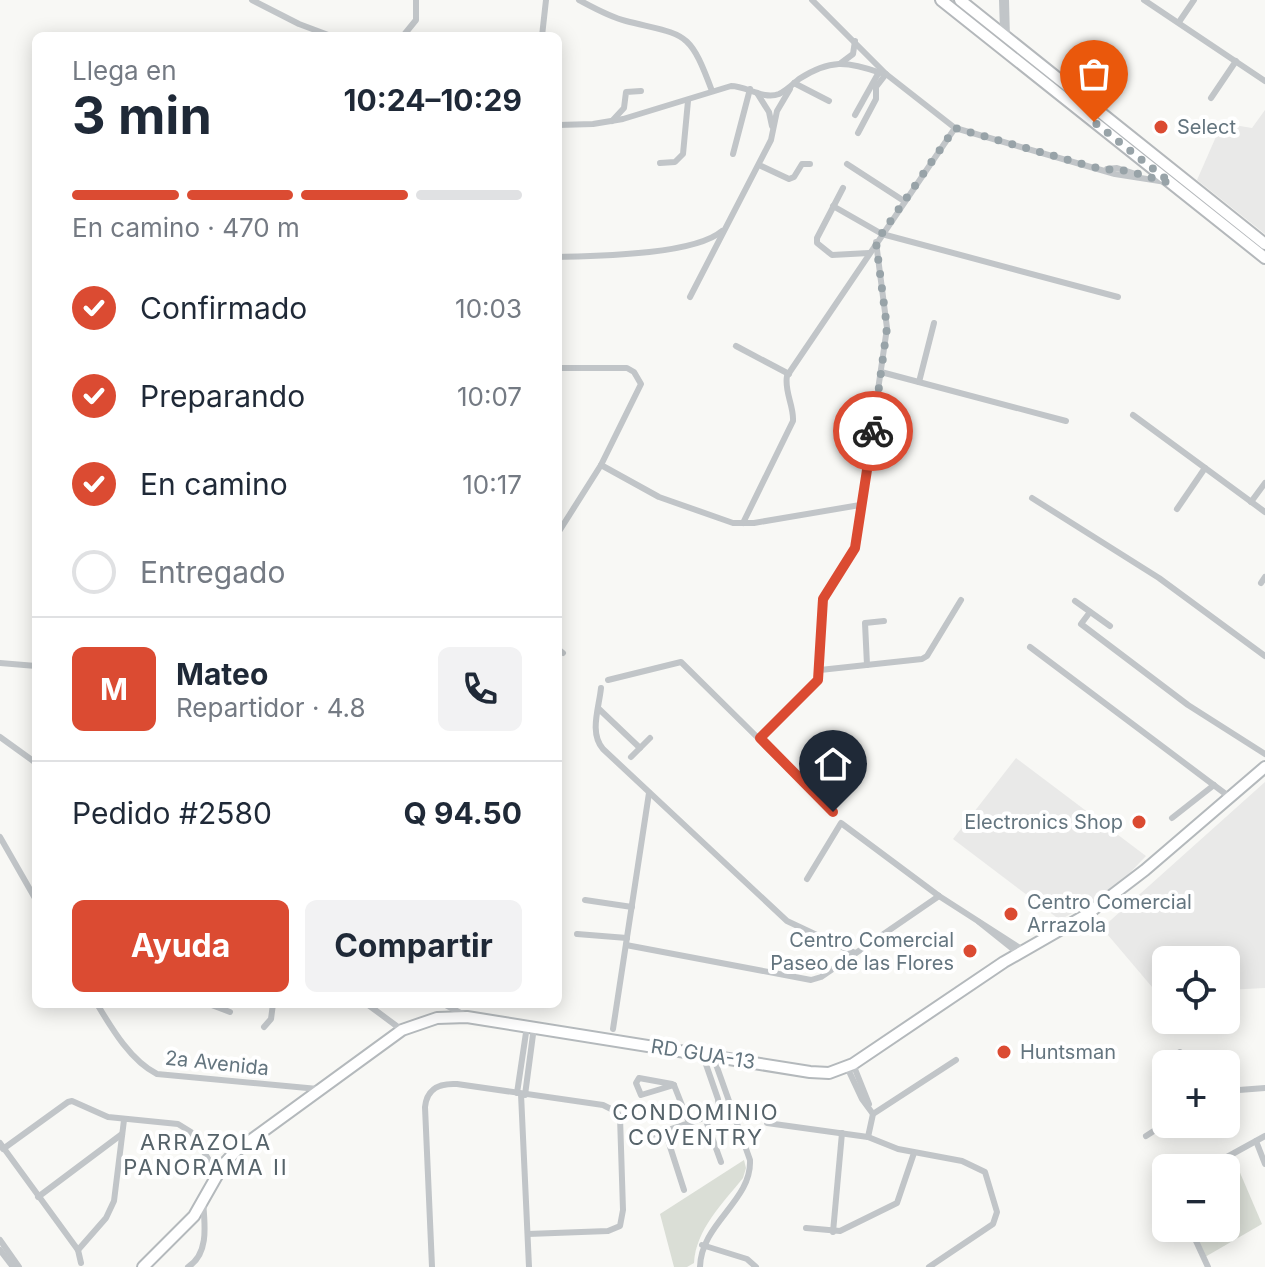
<!DOCTYPE html>
<html lang="es">
<meta charset="utf-8">
<style>
body{margin:0;font-family:Inter,sans-serif;background:#f2f2f3;color:#1f2937;height:100vh;display:flex;flex-direction:column;font-size:30px;white-space:nowrap}
*{box-sizing:border-box;margin:0}
p{font-size:26px;color:#747a83}
.icon{flex:none;width:44px;height:44px;fill:none;stroke:currentColor;stroke-width:2;stroke-linecap:round;stroke-linejoin:round}
.map{position:relative;flex:1;overflow:hidden}
.side{position:absolute;left:32px;top:32px;width:530px;height:976px;display:flex;flex-direction:column;background:#fff;border-radius:12px;box-shadow:0 4px 20px #0003}
.side>*{flex:none}
.tools{position:absolute;left:1152px;top:946px;display:grid;gap:16px}
.tools a{display:grid;place-items:center;width:88px;height:88px;border-radius:12px;background:#fff;box-shadow:0 4px 20px #0003;font-size:40px}
.pin{position:absolute;display:grid;place-items:center;width:68px;height:68px;color:#fff;margin:-82px -34px;border-radius:50% 50% 50% 0;rotate:-45deg;box-shadow:0 0 8px #0007}
.pin .icon{rotate:45deg}
.courier{position:absolute;display:grid;place-items:center;width:80px;height:80px;margin:-40px;border:6px solid #db4b32;border-radius:50%;background:#fff;color:#222;box-shadow:0 2px 10px #0007}
.head em{font-style:normal;font-weight:700}
.head div{display:flex;flex-direction:column-reverse}
.head{display:flex;align-items:center;justify-content:space-between;height:136px;padding:0 40px}
h1{font-size:52px;font-weight:700;line-height:60px}
.bar{display:grid;grid-template-columns:repeat(4,1fr);gap:12px 8px;align-content:center;height:96px;padding:0 40px}
.bar i{height:10px;border-radius:6px;background:#e0e1e3}
.bar .current{background:#db4b32}
.bar p{grid-column:span 4}
.line{display:flex;align-items:center;gap:20px;padding:0 40px;border-top:2px solid #e0e1e3}
.line div{flex:1}
.round{display:grid;place-items:center;flex:none;width:84px;height:84px;border-radius:12px;background:#f2f2f3}
ol{padding:0 40px;list-style:none}
li{display:flex;align-items:center;gap:24px;height:88px}
li p{margin-inline-start:auto}
li .icon{padding:8px;border-radius:50%;background:#db4b32;color:#fff;stroke-width:4}
li:last-child{color:#747a83}
li i{width:44px;height:44px;border:4px solid #e0e1e3;border-radius:50%}
.primary-button{display:flex;gap:16px;margin-top:auto;padding:16px 40px}
.primary-button a{flex:1;height:92px;border-radius:12px;background:#db4b32;color:#fff;font-size:32px;font-weight:700;line-height:92px;text-align:center}
.primary-button a+a{background:#f2f2f3;color:#1f2937}
.map>svg:first-child{display:block}
.built{fill:#e9e9e8}
.green{fill:#daded6}
.lines{fill:none;stroke-linecap:round;stroke-linejoin:round}
.primary-casing{stroke:#b4b9bc;stroke-width:14}
.trunk-casing{stroke:#b4b8bb;stroke-width:14}
.minor{stroke:#c1c5c8;stroke-width:6}
.primary{stroke:#fff;stroke-width:10}
.trunk{stroke:#fff;stroke-width:10}
.done{stroke:#98a3a8;stroke-width:8;stroke-dasharray:0 14.4}
.route{stroke:#db4b32;stroke-width:10}
.poi-dot{fill:#db4b32;stroke:#fff;stroke-width:3}
.labels{text-anchor:middle;dominant-baseline:central;stroke-width:8;stroke-linejoin:round;paint-order:stroke}
.poi-label{font-size:20px;fill:#64757f;stroke:#fff;text-anchor:start}
.street-label{font-size:20px;fill:#64757f;stroke:#fff}
.neighbourhood-label{font-size:22px;letter-spacing:2px;fill:#56636a;stroke:#fff}
</style>
<div class="map">
<svg width="1265" height="1267" viewBox="0 0 1265 1267">
<rect width="100%" height="100%" fill="#f8f8f5"/>
<g class="built">
<path d="M1265 110V234L1197 180 1222 123 1252 128Z"/>
<path d="M1016 758 1146 856 1122 881 1095 900 1060 920 953 839Z"/>
<path d="M1265 782V988L1226 990V960H1166V994H1158L1102 928Z"/>
</g>
<g class="green">
<path d="M1232 1154 1262 1224 1205 1257 1191 1228H1226V1168H1207Z"/>
<path d="M744 1160 746 1168 743 1178C723 1203 696 1229 694 1263L687 1267H674L660 1214Z"/>
</g>
<g class="lines">
<defs>
<path id="primary" d="M143 1267 194 1216 223 1165 236 1151 402 1030 437 1018 467 1017 810 1072 829 1073 853 1064 1004 962 1086 915 1145 870 1265 767"/>
<g id="trunk">
<path d="M941 0 1265 258"/>
<path d="M960 0 1265 244"/>
</g>
</defs>
<use href="#primary" class="primary-casing"/>
<use href="#trunk" class="trunk-casing"/>
<g class="minor">
<path d="M252 0 299 24 331 36"/>
<path d="M579 0C594 8 610 17 626 21 686 36 689 29 712 91"/>
<path d="M812 0 886 74 955 128 1115 174 1166 182"/>
<path d="M1002 0 1003 32"/>
<path d="M1006 0 1007 38"/>
<path d="M1144 0 1265 81"/>
<path d="M1179 22 1194 0"/>
<path d="M403 36 416 20V0"/>
<path d="M542 36 546 0"/>
<path d="M841 63 853 54 855 41"/>
<path d="M794 83 829 101"/>
<path d="M757 93 769 112 772 126"/>
<path d="M1211 98 1236 61"/>
<path d="M855 115 879 72"/>
<path d="M612 121 624 108 626 92 641 91"/>
<path d="M558 125 593 124 623 119 731 86C747 86 763 100 779 94 786 91 793 84 799 79 830 59 847 61 881 73"/>
<path d="M858 133 876 99V87L886 74"/>
<path d="M733 154 750 89"/>
<path d="M660 163 675 162 683 154 688 101"/>
<path d="M847 164 904 201"/>
<path d="M759 165 789 179 794 177 802 164H810"/>
<path d="M1107 169 1117 168 1139 175"/>
<path d="M843 188 817 238V243L832 255 869 253"/>
<path d="M833 206 882 234 1118 297"/>
<path d="M558 257C597 256 694 255 722 231"/>
<path d="M690 297 771 140 777 111 790 89"/>
<path d="M736 346 789 374"/>
<path d="M558 368H627L634 372 641 384 601 465 558 533"/>
<path d="M881 372 1066 421"/>
<path d="M919 382 934 323"/>
<path d="M1133 415 1265 512"/>
<path d="M601 465 659 497 733 523H754L860 505"/>
<path d="M1032 498 1159 578 1265 656"/>
<path d="M1251 502 1265 483"/>
<path d="M1177 509 1205 468"/>
<path d="M743 523 793 421C794 406 784 391 787 376L955 128"/>
<path d="M1261 583 1265 577"/>
<path d="M1075 601 1110 626"/>
<path d="M1090 612 1081 624 1188 705 1265 754"/>
<path d="M1030 647 1231 798"/>
<path d="M558 649 563 653"/>
<path d="M0 663 36 666"/>
<path d="M867 665 865 623 884 621"/>
<path d="M820 670 922 659 927 656 961 600"/>
<path d="M608 680 681 662 833 812"/>
<path d="M601 688C599 708 589 733 603 749L787 921 855 953"/>
<path d="M599 709 640 748"/>
<path d="M0 737 36 763"/>
<path d="M760 738 818 680 823 599 855 548 887 328 876 242"/>
<path d="M631 757 650 738"/>
<path d="M1172 818 1214 785"/>
<path d="M0 837 36 900"/>
<path d="M807 879 841 823 939 896 1023 950"/>
<path d="M585 900 632 907"/>
<path d="M979 922 1019 954"/>
<path d="M577 934 627 938"/>
<path d="M626 945 811 980 821 977 939 896"/>
<path d="M97 1004C112 1029 131 1061 157 1074L318 1089"/>
<path d="M209 1004 230 1012"/>
<path d="M367 1004 402 1030"/>
<path d="M444 1004 464 1015"/>
<path d="M264 1027 271 1019 273 1004"/>
<path d="M613 1029 649 793"/>
<path d="M1180 1052 1182 1064"/>
<path d="M702 1053 718 1099 719 1113"/>
<path d="M853 1064 869 1104"/>
<path d="M847 1067 862 1099 873 1114"/>
<path d="M639 1078 672 1084 674 1085 641 1095 636 1083Z"/>
<path d="M674 1085 689 1123"/>
<path d="M1226 1091 1265 1088"/>
<path d="M517 1093 527 1026"/>
<path d="M521 1094 529 1267"/>
<path d="M525 1095 534 1027"/>
<path d="M705 1118 721 1162"/>
<path d="M767 1123 868 1137 898 1149 962 1161 985 1172 997 1212 993 1224 929 1267"/>
<path d="M665 1131 684 1190"/>
<path d="M650 1136 731 1109"/>
<path d="M1146 1136 1166 1123"/>
<path d="M868 1137 873 1114 956 1060"/>
<path d="M1256 1141 1265 1164"/>
<path d="M0 1143 78 1250 81 1263"/>
<path d="M3 1149 68 1102 72 1101 108 1117 178 1124 191 1132 218 1174"/>
<path d="M1207 1168 1265 1136"/>
<path d="M1164 1192 1166 1191"/>
<path d="M38 1197 122 1134"/>
<path d="M806 1228 840 1231 897 1203 914 1153"/>
<path d="M1190 1228 1208 1267"/>
<path d="M833 1232 842 1133"/>
<path d="M0 1240 19 1267"/>
<path d="M702 1245 747 1259 756 1267"/>
<path d="M0 1250 13 1267"/>
<path d="M78 1250 106 1218 114 1201 124 1120"/>
<path d="M188 1267C209 1254 205 1225 203 1202"/>
<path d="M432 1267 425 1107C427 1088 440 1083 457 1084L603 1105 617 1112 620 1117 623 1210 620 1226 608 1231 528 1234"/>
<path d="M700 1267C701 1223 752 1201 750 1160L713 1056"/>
</g>
<use href="#primary" class="primary"/>
<use href="#trunk" class="trunk"/>
</g>
<g class="lines">
<path class="done" d="M873 431 887 328 876 242 955 128 1104 170C1126 167 1148 178 1171 183L1094 122"/>
<path class="route" d="M833 812 760 738 818 680 823 599 855 548 873 431"/>
</g>
<g class="poi-dot">
<circle cx="1161" cy="127" r="8"/>
<circle cx="1139" cy="822" r="8"/>
<circle cx="1011" cy="914" r="8"/>
<circle cx="970" cy="951" r="8"/>
<circle cx="1004" cy="1052" r="8"/>
</g>
<g class="labels">
<g class="poi-label">
<text x="1177" y="127">Select</text>
<text x="1123" y="822" text-anchor="end">Electronics Shop</text>
<text x="1027" y="902">Centro Comercial<tspan x="1027" dy="23">Arrazola</tspan></text>
<text x="954" y="940" text-anchor="end">Centro Comercial<tspan x="954" dy="23">Paseo de las Flores</tspan></text>
<text x="1020" y="1052">Huntsman</text>
</g>
<g class="street-label">
<text transform="translate(703 1054) rotate(9)">RD GUA-13</text>
<text transform="translate(217 1063) rotate(6)">2a Avenida</text>
</g>
<g class="neighbourhood-label">
<text x="696" y="1112">CONDOMINIO<tspan x="696" dy="25">COVENTRY</tspan></text>
<text x="206" y="1142">ARRAZOLA<tspan x="206" dy="25">PANORAMA II</tspan></text>
</g>
</g>
</svg>
<div class="tools">
<a><svg class="icon" aria-label="locate" viewBox="0 0 24 24"><circle cx="12" cy="12" r="6"/><path d="M12 2v4M12 18v4M2 12h4M18 12h4"/></svg></a>
<a>+</a>
<a>−</a>
</div>
<div class="pin" style="left:1094px;top:122px;background:#ea580c"><svg class="icon" aria-label="bag" viewBox="0 0 24 24"><path d="M5 8h14l-1 12H6zM9 8a3 3 0 0 1 6 0"/></svg></div>
<div class="pin" style="left:833px;top:812px;background:#1f2937"><svg class="icon" aria-label="home" viewBox="0 0 24 24"><path d="M3 11l9-7 9 7M6 9v11h12V9"/></svg></div>
<div class="courier" style="left:873px;top:431px"><svg class="icon" aria-label="bike" viewBox="0 0 24 24"><circle cx="6" cy="16" r="4"/><circle cx="18" cy="16" r="4"/><path d="M6 16l4-8h5l3 8M10 8l3 8H6M13 5h3"/></svg></div>
<section class="side">
<div class="head"><div><h1>3 min</h1><p>Llega en</p></div><em>10:24–10:29</em></div>
<div class="bar"><i class="current"></i><i class="current"></i><i class="current"></i><i></i><p>En camino · 470 m</p></div>
<ol>
<li><svg class="icon" aria-label="check" viewBox="0 0 24 24"><path d="M5 12l5 5 9-10"/></svg>Confirmado<p>10:03</p></li>
<li><svg class="icon" aria-label="check" viewBox="0 0 24 24"><path d="M5 12l5 5 9-10"/></svg>Preparando<p>10:07</p></li>
<li><svg class="icon" aria-label="check" viewBox="0 0 24 24"><path d="M5 12l5 5 9-10"/></svg>En camino<p>10:17</p></li>
<li><i></i>Entregado</li>
</ol>
<div class="line" style="height:144px"><b class="round" style="background:#db4b32;color:#fff">M</b><div><b>Mateo</b><p>Repartidor · 4.8</p></div><a class="round"><svg class="icon" aria-label="phone" viewBox="0 0 24 24"><path d="M5 4h4l2 5-3 2q2 4 5 5l2-3 5 2v4C11 20 4 13 5 4z"/></svg></a></div>
<div class="line" style="height:104px"><div>Pedido #2580</div><b>Q 94.50</b></div>
<div class="primary-button"><a>Ayuda</a><a>Compartir</a></div>
</section>
</div>
